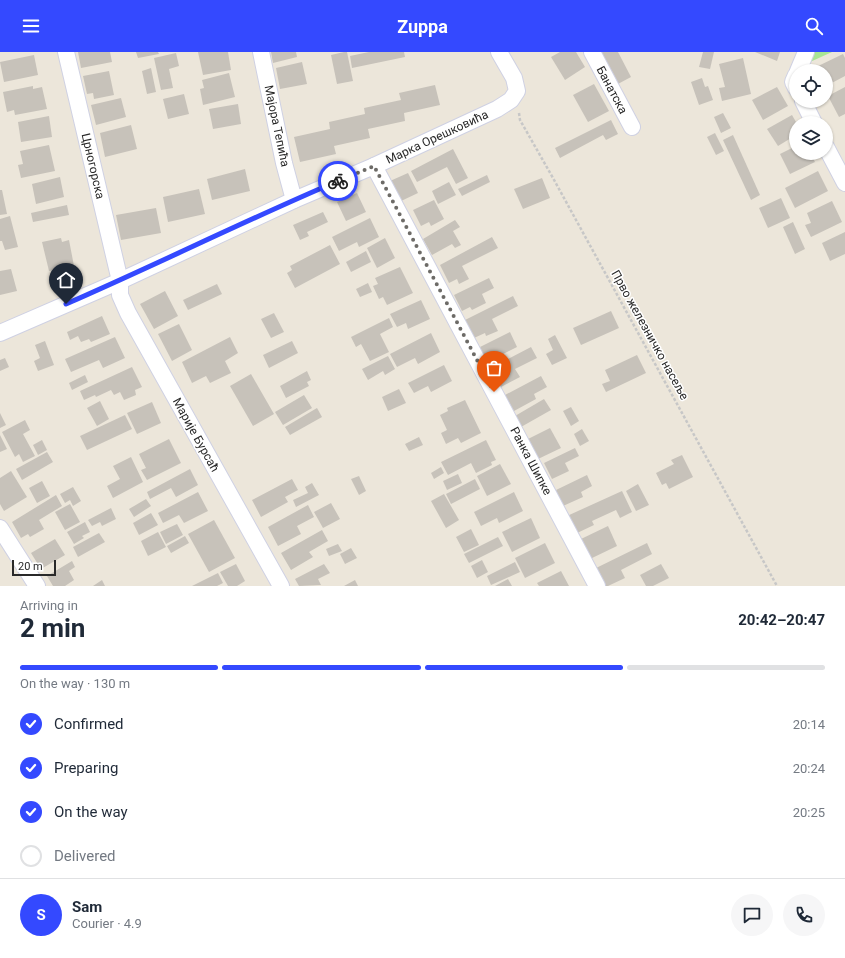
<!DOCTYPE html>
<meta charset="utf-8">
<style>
body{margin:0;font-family:Roboto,sans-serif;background:#f6f6f7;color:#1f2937;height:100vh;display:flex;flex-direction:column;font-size:15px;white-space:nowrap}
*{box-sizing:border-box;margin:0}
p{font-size:13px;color:#747a83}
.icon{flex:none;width:22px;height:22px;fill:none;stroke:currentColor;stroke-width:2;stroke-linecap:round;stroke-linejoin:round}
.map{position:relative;height:534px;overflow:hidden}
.details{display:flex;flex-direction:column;background:#fff;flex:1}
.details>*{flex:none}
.tools{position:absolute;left:789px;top:12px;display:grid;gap:8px}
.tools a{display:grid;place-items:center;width:44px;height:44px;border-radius:50%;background:#fff;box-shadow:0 1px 3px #0004;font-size:20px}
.scale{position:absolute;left:12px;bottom:10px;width:44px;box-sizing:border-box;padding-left:4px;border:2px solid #292929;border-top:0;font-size:11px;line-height:14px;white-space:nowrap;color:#292929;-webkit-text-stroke:3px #fff;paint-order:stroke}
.pin{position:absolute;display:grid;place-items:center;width:34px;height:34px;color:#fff;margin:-41px -17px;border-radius:50% 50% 50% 0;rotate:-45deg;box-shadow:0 0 4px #0007}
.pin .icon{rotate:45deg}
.courier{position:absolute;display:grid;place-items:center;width:40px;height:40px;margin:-20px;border:3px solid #3449ff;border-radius:50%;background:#fff;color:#222;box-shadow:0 1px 5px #0007}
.overview em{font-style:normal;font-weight:700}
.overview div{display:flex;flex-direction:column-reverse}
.overview{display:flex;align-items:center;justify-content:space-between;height:68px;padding:0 20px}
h1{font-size:26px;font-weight:700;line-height:30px}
.bar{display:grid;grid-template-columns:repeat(4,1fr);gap:6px 4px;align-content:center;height:48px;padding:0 20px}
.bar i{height:5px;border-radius:3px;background:#e0e1e3}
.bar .current{background:#3449ff}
.bar p{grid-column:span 4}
.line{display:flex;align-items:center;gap:10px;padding:0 20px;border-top:1px solid #e0e1e3}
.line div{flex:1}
.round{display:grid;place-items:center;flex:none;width:42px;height:42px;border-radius:21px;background:#f6f6f7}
ol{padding:0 20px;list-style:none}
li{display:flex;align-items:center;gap:12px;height:44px}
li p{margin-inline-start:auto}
li .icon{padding:4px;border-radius:50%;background:#3449ff;color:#fff;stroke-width:4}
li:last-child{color:#747a83}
li i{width:22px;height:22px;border:2px solid #e0e1e3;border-radius:50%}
header{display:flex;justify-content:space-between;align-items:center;height:52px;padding:0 20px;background:#3449ff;color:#fff;font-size:18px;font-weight:700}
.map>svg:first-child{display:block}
.green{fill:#a9e594}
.building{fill:#c7c2ba}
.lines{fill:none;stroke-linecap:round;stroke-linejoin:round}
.minor-casing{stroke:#cfd1e3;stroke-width:18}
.path{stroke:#c7c7c7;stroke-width:2.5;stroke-dasharray:3 2;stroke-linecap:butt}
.minor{stroke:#fff;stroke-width:16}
.done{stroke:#6d6b67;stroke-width:4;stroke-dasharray:0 7.2}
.route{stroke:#3449ff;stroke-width:5}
.labels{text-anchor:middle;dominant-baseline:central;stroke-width:3;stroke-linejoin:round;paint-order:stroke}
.street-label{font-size:12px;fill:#292929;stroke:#fff}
</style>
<header><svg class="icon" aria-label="menu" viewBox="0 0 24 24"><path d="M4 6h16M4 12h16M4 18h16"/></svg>Zuppa<svg class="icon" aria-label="search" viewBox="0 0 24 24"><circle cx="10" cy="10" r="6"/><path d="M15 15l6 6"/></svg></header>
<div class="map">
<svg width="845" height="534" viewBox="0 0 845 534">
<rect width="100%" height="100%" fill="#ece6da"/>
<path class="green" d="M815 0H832L810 10Z"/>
<g class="building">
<path d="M78 0H110L112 10 81 16Z"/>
<path d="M136 0H158L159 2 138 6Z"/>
<path d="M198 0H228L231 18 203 23Z"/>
<path d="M271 0H296L297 5 273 11Z"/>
<path d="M344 0H347L353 29 337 32 331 3Z"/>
<path d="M369 0H404L405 5 352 16 350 4Z"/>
<path d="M560 0H576L585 15 565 28 551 5Z"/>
<path d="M599 0H618L631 25 616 33Z"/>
<path d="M703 0H714L710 17 699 15Z"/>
<path d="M755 0H780L777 9Z"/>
<path d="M176 1 179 14 169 17 173 36 161 38 154 6Z"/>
<path d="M843 2 845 6V24L826 34V19H815L814 16Z"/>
<path d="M34 3 38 23 4 30 0 10Z"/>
<path d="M743 6 751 42 722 49 719 36 725 35 719 12Z"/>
<path d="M302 10 307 32 280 37 276 16Z"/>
<path d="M151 16 156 40 147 42 142 19Z"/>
<path d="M109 19 114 43 94 47 93 41 87 42 83 24Z"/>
<path d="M229 21 235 45 203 53 200 37 204 36 202 28Z"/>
<path d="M702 26 705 35 708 34 713 48 699 53 691 30Z"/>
<path d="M594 32 609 59 588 70 573 43Z"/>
<path d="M435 33 440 53 404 61 405 69 368 77 370 86 334 94 336 102 300 110 294 85 330 77 329 70 365 62 364 56 401 48 399 41Z"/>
<path d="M33 34V37L42 35 47 57 15 63 14 58 7 60 3 40Z"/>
<path d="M777 35 788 54 763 68 752 48Z"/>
<path d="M845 35V62L839 65 828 44Z"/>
<path d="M184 42 189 62 168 67 163 47Z"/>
<path d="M121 46 126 65 96 73 91 53Z"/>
<path d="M238 52 241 72 213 77 209 57Z"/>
<path d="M723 61 731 76 721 81 714 65Z"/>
<path d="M792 63 796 70V83L778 94 767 77Z"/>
<path d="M49 64 52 85 21 90 18 70Z"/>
<path d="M611 68 618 82 606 88 603 83 560 106 555 96Z"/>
<path d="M131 73 137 97 105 105 100 81Z"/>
<path d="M715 81 724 99 716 103 707 85Z"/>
<path d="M733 83 760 143 751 148 723 88Z"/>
<path d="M49 93 55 119 21 126 18 113 23 112 20 99Z"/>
<path d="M796 94V101H810L815 110 790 122 780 102Z"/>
<path d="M453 97 468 126 456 132 447 115 417 130 411 119Z"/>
<path d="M245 117 250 139 212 148 207 127Z"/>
<path d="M818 119 828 139 795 156 785 136Z"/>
<path d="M408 121 418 141 399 150 390 129Z"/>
<path d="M487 123 490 130 462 144 458 137Z"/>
<path d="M60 125 64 145 36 152 32 132Z"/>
<path d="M542 126 550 146 523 157 514 137Z"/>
<path d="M449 130 456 143 438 152 432 139Z"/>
<path d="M199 137 205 162 168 170 163 145Z"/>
<path d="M0 138H2L7 162 0 163Z"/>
<path d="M357 141 366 160 346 169 337 150Z"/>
<path d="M781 146 790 166 768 176 759 156Z"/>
<path d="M434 148 444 167 431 174 429 170 421 174 413 158Z"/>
<path d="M832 149 842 170 811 185 805 173 811 171 807 161Z"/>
<path d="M67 153 69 163 33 170 31 161Z"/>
<path d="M156 156 161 181 121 188 116 163Z"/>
<path d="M323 160 328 170 307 180 309 184 300 188 293 173Z"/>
<path d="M10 164 18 195 5 198 2 189H0V167Z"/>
<path d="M370 166 379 185 359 195 357 190 339 199 332 185Z"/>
<path d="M455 168 460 175 453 179 461 193 455 196 452 192 432 203 423 187Z"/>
<path d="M793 170 805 197 795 202 783 175Z"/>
<path d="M845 180V202L830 209 822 191Z"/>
<path d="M492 185 498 196 462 214 469 227 459 232 457 227 449 231 440 213Z"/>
<path d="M61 186 62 190 69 188 74 214 49 219 42 190Z"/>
<path d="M385 186 395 206 377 216 367 196Z"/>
<path d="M330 193 340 212 295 236 287 221 292 218 290 214Z"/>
<path d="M366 199 371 210 351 220 346 210Z"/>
<path d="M400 215 413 241 387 253 383 245 379 247 373 234 378 232 375 226Z"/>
<path d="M11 217 17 239 0 243V219Z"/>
<path d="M489 226 494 236 482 242 486 251 472 258 470 255 462 259 454 243Z"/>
<path d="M368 231 372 240 360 245 356 237Z"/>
<path d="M217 232 222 242 188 258 183 248Z"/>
<path d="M165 239 178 264 154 277 140 252Z"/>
<path d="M513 244 518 254 492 267 498 279 486 284 485 281 474 286 465 268Z"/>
<path d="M421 248 430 267 408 277 406 271 397 275 390 262Z"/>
<path d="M611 259 619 276 581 293 573 276Z"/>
<path d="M274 261 284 280 271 286 261 267Z"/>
<path d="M102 264 110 282 91 290 89 287 81 290 78 284 70 288 67 280Z"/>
<path d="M389 266 393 275 380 282 389 300 370 309 361 292 356 295 351 285Z"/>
<path d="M179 272 192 298 172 309 158 282Z"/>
<path d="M510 280 517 295 487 310 480 295Z"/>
<path d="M431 281 440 300 418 312 415 306 397 315 390 302Z"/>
<path d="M555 283 567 306 552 313 546 302 553 298 548 287Z"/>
<path d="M115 285 125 306 103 316 99 308 71 320 65 307Z"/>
<path d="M230 285 238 301 225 309 231 321 210 331 206 324 192 331 182 310Z"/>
<path d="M45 289 54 313 38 319 34 309 40 306 35 293Z"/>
<path d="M292 289 298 301 269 316 263 303Z"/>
<path d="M531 295 537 306 515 317 520 325 501 335 491 316Z"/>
<path d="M637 303 646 321 606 340 602 332 610 329 605 318Z"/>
<path d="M388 304 395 317 385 323 383 319 368 328 362 317Z"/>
<path d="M5 306 9 315 0 319V308Z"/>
<path d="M444 313 452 329 431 340 428 334 414 341 408 331Z"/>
<path d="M132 315 142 335 135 338 136 343 124 348 120 340 114 343 111 338 96 345 95 343 84 348 80 339Z"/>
<path d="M307 319 311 328 307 330 309 334 286 346 280 334Z"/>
<path d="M251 322 274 362 253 374 230 334Z"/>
<path d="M85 323 88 330 72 338 69 331Z"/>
<path d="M541 324 547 335 534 342 536 347 514 359 505 343Z"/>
<path d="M399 337 406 351 388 359 382 345Z"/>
<path d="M304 343 312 356 283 373 275 360Z"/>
<path d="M544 347 551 358 521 375 515 364Z"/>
<path d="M465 348 481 381 461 391 458 386 446 392 441 381 447 378 440 363 448 359 447 356Z"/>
<path d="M100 349 109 367 97 374 87 356Z"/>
<path d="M152 350 161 371 137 382 127 361Z"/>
<path d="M571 355 579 369 571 374 563 359Z"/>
<path d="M317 356 322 365 290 383 285 375Z"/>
<path d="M0 361 6 373 0 376Z"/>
<path d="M125 363 132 377 87 398 80 384Z"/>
<path d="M25 368 30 378 23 382 35 404 23 410 19 402 15 405 2 380Z"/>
<path d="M550 376 561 396 538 407 528 387Z"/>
<path d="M582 377 589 389 580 394 574 382Z"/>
<path d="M0 383 7 397 0 400Z"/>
<path d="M419 385 423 393 409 399 405 392Z"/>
<path d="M169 387 181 411 147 428 141 418 146 416 139 402Z"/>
<path d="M42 388 47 398 38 403 33 393Z"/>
<path d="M486 388 496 408 491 410 492 413 476 421 471 411 448 423 441 410Z"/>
<path d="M575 396 579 404 565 411 569 419 552 427 544 411Z"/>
<path d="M47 400 53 410 22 428 16 417Z"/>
<path d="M682 403 693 425 669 437 666 431 662 433 656 421 674 412 671 408Z"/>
<path d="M131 405 143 430 113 446 107 434 120 427 113 414Z"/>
<path d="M500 412 511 432 487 444 477 424Z"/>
<path d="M441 415 444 421 434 427 431 421Z"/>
<path d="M190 417 198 433 176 445 171 436 150 447 147 440Z"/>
<path d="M11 419 27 445 4 459 0 452V426Z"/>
<path d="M458 422 462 431 447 438 443 429Z"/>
<path d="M587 423 592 434 581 440 583 445 563 454 556 438Z"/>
<path d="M359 424 366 439 359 443 351 427Z"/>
<path d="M292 427 298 438 285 445 288 450 261 465 252 448Z"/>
<path d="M475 427 480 437 451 452 446 442Z"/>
<path d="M42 429 50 444 37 451 29 436Z"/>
<path d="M312 431 319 443 296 455 293 448 308 441 305 435Z"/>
<path d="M638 432 649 453 636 459 626 439Z"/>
<path d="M73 435 81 449 73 454 70 448 65 451 60 442Z"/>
<path d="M622 439 632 460 620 466 616 458 592 469 594 473 575 482 567 464Z"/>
<path d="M198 440 208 459 184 471 179 463 163 471 158 461Z"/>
<path d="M514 440 523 459 499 471 497 466 481 474 474 460Z"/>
<path d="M444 442 459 468 446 476 431 449Z"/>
<path d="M56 443 62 454 39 468 44 477 30 485 28 482 21 486 12 470Z"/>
<path d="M146 447 151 454 134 465 129 457Z"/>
<path d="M331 451 340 467 323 476 314 460Z"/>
<path d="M70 452 80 470 65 478 55 460Z"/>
<path d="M308 453 314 465 297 474 301 482 278 494 268 475Z"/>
<path d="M111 456 116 467 102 474 100 470 92 474 88 468Z"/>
<path d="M151 461 158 473 139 483 133 471Z"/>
<path d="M531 466 540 486 512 500 502 480Z"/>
<path d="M214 468 235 506 209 520 188 482Z"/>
<path d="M85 470 90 480 82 484 84 486 74 492 67 480Z"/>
<path d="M177 472 183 483 166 492 160 480Z"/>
<path d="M608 474 617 494 590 507 581 487Z"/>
<path d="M471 477 479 493 464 500 456 485Z"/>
<path d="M322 478 328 489 309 500 313 505 291 518 281 501Z"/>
<path d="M158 480 166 495 148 504 141 489Z"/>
<path d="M99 481 105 490 78 505 73 495Z"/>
<path d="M185 484 189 491 171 501 167 494Z"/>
<path d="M498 485 503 494 469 511 464 502Z"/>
<path d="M55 487 65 503 41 517 31 501Z"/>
<path d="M545 491 555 511 525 526 515 506Z"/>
<path d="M647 491 652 502 621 518 625 526 608 534H600L592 518Z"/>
<path d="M338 492 342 499 329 504 326 497Z"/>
<path d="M351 496 357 506 345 512 340 502Z"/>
<path d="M482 508 488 520 477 526 471 514Z"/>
<path d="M72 509 75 515 69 519 74 528 65 534H53L47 524Z"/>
<path d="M515 510 520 520 491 533 487 524Z"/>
<path d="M236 512 245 529 237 534H228L220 520Z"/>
<path d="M324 512 330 521 318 527 321 533 299 534 295 527Z"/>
<path d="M661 512 669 526 653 534H646L640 523Z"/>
<path d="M561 519 569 534H539L537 531Z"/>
<path d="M218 521 223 531 217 534H192Z"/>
<path d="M508 527 512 534H495Z"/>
<path d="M102 528 105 534H93Z"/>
<path d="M355 528 358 534H344Z"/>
</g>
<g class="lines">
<defs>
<g id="minor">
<path d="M66 0 120 229V243L128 261 281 534"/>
<path d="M261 0 284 111 294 148"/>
<path d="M592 0 632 75"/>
<path d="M798 19 806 0"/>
<path d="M796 23 793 30 796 36"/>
<path d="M803 49 814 71"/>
<path d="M826 95 845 131"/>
<path d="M374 114 597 534"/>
<path d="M0 281 120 229 294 148 374 114 497 57 511 48 517 39 514 26 499 0"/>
<path d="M0 476 37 534"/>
</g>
</defs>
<use href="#minor" class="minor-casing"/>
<path class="path" d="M519 61 520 68 553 126 777 534"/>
<use href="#minor" class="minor"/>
</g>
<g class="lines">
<path class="done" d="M338 129 374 114 494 340"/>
<path class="route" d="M66 252C158 212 246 168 338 129"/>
</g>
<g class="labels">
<g class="street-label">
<text transform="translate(612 38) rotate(62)">Банатска</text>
<text transform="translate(277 74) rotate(78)">Мајора Тепића</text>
<text transform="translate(437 85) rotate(-25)">Марка Орешковића</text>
<text transform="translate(93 114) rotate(77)">Црногорска</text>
<text transform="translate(650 283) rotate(61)">Прво железничко насеље</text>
<text transform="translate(196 383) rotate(61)">Марије Бурсаћ</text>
<text transform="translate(531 409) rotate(62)">Ранка Шипке</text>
</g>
</g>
</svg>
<div class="tools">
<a><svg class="icon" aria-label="locate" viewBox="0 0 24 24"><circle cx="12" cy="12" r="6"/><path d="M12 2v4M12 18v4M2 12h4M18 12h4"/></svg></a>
<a><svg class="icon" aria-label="layers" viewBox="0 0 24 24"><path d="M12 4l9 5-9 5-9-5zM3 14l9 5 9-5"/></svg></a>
</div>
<div class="scale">20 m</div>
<div class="pin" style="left:494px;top:340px;background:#ea580c"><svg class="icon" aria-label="bag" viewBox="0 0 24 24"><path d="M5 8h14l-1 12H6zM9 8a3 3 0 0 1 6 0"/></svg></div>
<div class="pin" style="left:66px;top:252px;background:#1f2937"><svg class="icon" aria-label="home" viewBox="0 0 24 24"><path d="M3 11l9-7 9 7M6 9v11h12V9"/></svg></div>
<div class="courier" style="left:338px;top:129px"><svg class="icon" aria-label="bike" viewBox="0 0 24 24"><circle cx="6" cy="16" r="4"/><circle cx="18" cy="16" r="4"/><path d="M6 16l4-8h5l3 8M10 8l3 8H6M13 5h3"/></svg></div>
</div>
<section class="details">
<div class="overview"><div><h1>2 min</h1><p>Arriving in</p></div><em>20:42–20:47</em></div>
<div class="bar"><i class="current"></i><i class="current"></i><i class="current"></i><i></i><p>On the way · 130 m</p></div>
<ol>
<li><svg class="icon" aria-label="check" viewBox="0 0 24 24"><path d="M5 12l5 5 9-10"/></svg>Confirmed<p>20:14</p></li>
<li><svg class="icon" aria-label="check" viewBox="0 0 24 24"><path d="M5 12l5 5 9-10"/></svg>Preparing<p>20:24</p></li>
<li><svg class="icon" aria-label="check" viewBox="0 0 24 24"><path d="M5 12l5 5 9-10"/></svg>On the way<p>20:25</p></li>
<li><i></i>Delivered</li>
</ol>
<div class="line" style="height:72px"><b class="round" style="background:#3449ff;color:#fff">S</b><div><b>Sam</b><p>Courier · 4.9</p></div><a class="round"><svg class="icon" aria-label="chat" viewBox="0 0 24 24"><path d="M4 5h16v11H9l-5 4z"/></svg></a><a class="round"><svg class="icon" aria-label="phone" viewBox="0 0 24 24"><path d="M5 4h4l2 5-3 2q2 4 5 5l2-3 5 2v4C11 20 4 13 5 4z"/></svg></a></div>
</section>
